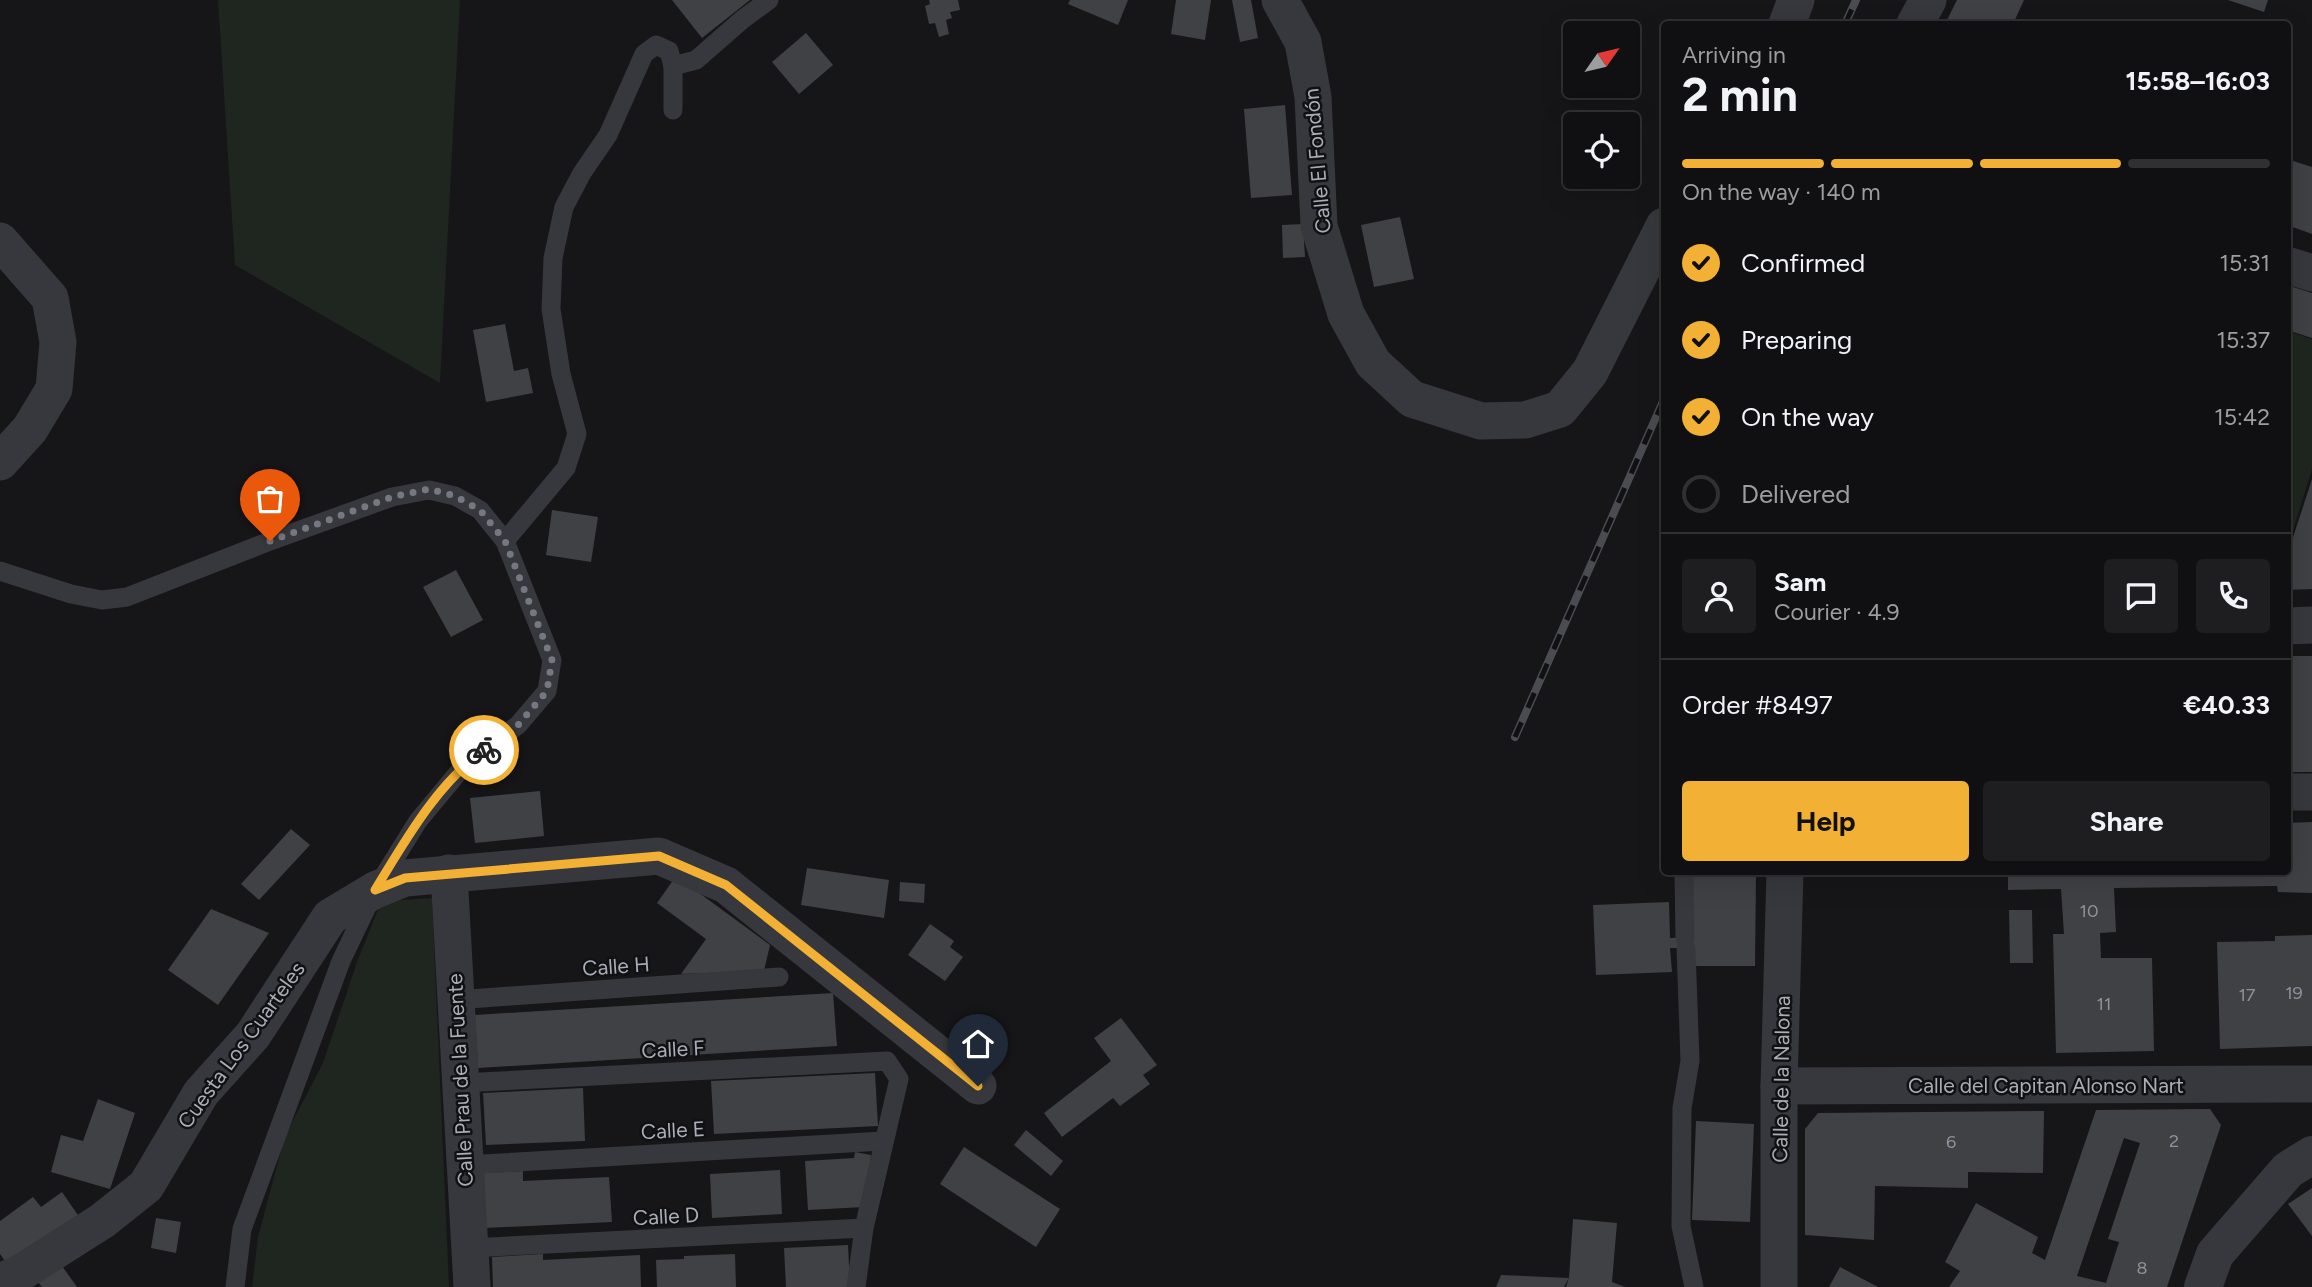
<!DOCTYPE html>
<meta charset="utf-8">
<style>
body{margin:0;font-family:Figtree,sans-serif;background:#1e1e20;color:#f1f3f6;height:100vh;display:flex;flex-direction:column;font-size:26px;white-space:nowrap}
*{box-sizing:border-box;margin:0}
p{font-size:23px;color:#9c9d9f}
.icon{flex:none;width:38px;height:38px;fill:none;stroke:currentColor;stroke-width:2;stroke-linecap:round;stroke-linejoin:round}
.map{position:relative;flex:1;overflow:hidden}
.panel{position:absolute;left:1661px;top:21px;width:630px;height:854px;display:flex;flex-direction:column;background:#101012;border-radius:7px;box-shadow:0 7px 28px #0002,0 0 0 2px #303032}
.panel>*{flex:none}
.needle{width:46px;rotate:56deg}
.buttons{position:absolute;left:1563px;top:21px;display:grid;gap:14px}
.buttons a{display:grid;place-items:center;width:77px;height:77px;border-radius:7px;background:#101012;box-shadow:0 7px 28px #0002,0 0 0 2px #303032;font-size:35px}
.pin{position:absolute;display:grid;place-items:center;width:60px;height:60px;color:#fff;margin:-72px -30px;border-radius:50% 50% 50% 0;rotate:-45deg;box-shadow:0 0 7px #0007}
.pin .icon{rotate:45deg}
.courier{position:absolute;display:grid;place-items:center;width:70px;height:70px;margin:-35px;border:5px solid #f2b134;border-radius:50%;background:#fff;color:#222;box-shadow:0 2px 9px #0007}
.head em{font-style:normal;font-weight:700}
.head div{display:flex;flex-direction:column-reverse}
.head{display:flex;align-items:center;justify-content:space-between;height:119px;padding:0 21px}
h1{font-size:46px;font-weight:700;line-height:52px}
.bar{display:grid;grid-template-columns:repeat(4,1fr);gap:10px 7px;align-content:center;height:84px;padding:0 21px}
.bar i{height:9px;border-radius:5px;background:#303032}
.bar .selected{background:#f2b134}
.bar p{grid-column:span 4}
.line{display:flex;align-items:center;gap:18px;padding:0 21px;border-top:2px solid #303032}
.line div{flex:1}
.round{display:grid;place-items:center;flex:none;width:74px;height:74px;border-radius:7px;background:#1e1e20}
ol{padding:0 21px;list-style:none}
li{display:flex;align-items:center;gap:21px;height:77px}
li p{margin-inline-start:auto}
li .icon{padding:7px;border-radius:50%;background:#f2b134;color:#111;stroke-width:4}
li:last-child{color:#9c9d9f}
li i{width:38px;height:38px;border:4px solid #303032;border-radius:50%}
.button{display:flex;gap:14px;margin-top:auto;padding:14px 21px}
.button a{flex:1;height:80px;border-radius:7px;background:#f2b134;color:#111;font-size:28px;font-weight:700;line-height:80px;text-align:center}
.button a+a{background:#1e1e20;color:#f1f3f6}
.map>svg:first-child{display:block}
.green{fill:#1e261f}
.building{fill:#404145;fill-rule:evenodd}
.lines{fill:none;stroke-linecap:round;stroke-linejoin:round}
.service{stroke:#37383d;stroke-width:19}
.minor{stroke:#37383d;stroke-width:37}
.tertiary{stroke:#37383d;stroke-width:38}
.rail-casing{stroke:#4a4c52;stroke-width:8}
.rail{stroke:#111113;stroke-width:5;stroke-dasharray:16;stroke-linecap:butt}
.done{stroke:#757880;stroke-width:7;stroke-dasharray:0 12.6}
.route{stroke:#f2b134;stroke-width:9}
.labels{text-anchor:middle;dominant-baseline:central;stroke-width:5;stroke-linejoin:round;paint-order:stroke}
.number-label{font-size:18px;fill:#8e929b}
.street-label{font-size:21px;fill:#a8adb8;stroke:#111113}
</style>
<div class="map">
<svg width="2312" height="1287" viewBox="0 0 2312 1287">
<rect width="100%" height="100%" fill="#161618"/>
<g class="green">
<path d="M218 0H460L440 383 235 265Z"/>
<path d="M2287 331 2312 339V469L2287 550Z"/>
<path d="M432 898 449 1287H252L258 1237 285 1136 323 1063 357 962 377 912 387 901Z"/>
</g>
<g class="building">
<path d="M672 0H750L702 38Z"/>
<path d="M929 0H958L960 10 950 12 952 18 946 20 949 34 939 37 935 23 929 24 925 6 930 4Z"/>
<path d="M1070 0H1128L1118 25 1068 4Z"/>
<path d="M1176 0H1211L1205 40 1171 34Z"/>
<path d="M1232 0H1251L1258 38 1240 42Z"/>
<path d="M1957 0H2024L2013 24H1945Z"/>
<path d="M2228 0H2268L2264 12Z"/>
<path d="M806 33 833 65 799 94 772 62Z"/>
<path d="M1285 105 1292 195 1251 198 1244 109Z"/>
<path d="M2287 159 2312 167V234L2287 225Z"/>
<path d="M1400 217 1414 279 1374 287 1361 225Z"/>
<path d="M1303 224 1305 257 1283 258 1282 225Z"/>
<path d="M2287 285 2312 293V338L2287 330Z"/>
<path d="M505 324 514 371 528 368 533 393 486 402 473 330Z"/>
<path d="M2312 479V589L2287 590V556Z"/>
<path d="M552 510 598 517 591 562 546 555Z"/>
<path d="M456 570 483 620 451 637 423 587Z"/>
<rect x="2287" y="656" width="25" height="116"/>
<path d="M540 791 544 836 475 843 470 798Z"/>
<path d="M2312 822V893L2278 892 2277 886 2114 888 2116 932 2100 933 2101 958H2152L2154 1051 2056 1053 2053 934H2064L2061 889 2008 890V872H2287V823Z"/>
<path d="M291 829 310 845 259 900 241 884Z"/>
<path d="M807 868 889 880 884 918 801 905Z"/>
<path d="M1692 872H1756L1755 966H1692V948H1670L1672 972 1596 975 1593 905 1669 902 1670 938 1692 937Z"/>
<path d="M676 876 770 945 764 971 681 974 706 939 657 903Z"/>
<path d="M900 882 925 884 924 903 899 901Z"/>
<path d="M211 909 269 933 218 1005 168 970Z"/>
<path d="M2009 910H2032L2033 963H2010Z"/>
<path d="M930 924 954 941 950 947 963 957 945 981 908 955Z"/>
<path d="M2312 935V1046L2220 1049 2217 942 2275 941V936Z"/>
<path d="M833 993 837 1046 478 1068 475 1015Z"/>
<path d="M1121 1018 1157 1065 1143 1075 1150 1084 1120 1106 1113 1098 1062 1137 1044 1113 1111 1061 1094 1038Z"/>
<path d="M875 1073 878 1126 714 1134 711 1081Z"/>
<path d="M583 1088 585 1141 486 1145 483 1093Z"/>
<path d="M98 1099 135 1113 110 1189 51 1172 61 1135 83 1141Z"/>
<path d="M2210 1109 2221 1125 2167 1287H1949L1960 1271 1945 1262 1976 1203 2038 1237 2032 1253 2045 1260 2096 1110ZM2124 1138 2140 1143 2108 1239 2119 1242 2106 1283 2077 1276Z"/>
<path d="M2044 1111 2043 1173 1968 1172V1188L1875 1186 1874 1240 1805 1235V1129L1818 1113Z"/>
<path d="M1696 1121 1754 1124 1750 1222 1692 1220Z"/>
<path d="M1026 1130 1063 1161 1051 1176 1014 1145Z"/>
<path d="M964 1147 1060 1209 1036 1247 940 1184Z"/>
<path d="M855 1152 871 1155 864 1207 808 1210 805 1161 854 1158Z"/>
<path d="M780 1170 782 1214 712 1218 710 1174Z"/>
<path d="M523 1171V1181L609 1177 612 1222 485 1228 482 1173Z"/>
<path d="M2312 1188V1236L2288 1204Z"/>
<path d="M62 1192 82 1221 12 1271 0 1254V1221L33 1197 41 1207Z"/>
<path d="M156 1218 181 1222 176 1253 151 1248Z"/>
<path d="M1573 1219 1617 1223 1612 1282 1625 1287H1566L1569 1278 1564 1287H1496L1501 1275 1569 1278Z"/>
<path d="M848 1245 850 1287H786L784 1248Z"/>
<path d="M543 1254V1260L640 1255 641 1287H493L492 1257Z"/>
<path d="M735 1254 736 1287H657L656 1260 684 1259V1256Z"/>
<path d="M62 1266 77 1287H42L38 1282Z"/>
<path d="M1840 1267 1878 1287H1829Z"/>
</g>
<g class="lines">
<g class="service">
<path d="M673 66 696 60 743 19 769 0"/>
<path d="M505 541 566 468 577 434 561 374 551 309 553 258 564 207 582 173 608 135 644 54 656 45 669 51 673 66V110"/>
<path d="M0 571 71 594 102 600 127 597 270 541 392 497 429 490 455 496 480 510 505 541 552 660 547 691 518 725 467 762 418 821 375 890 341 961 242 1229 235 1287"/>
<path d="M1684 872 1685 938"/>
<path d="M1686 948 1690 1061 1682 1108 1681 1226 1694 1287"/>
<path d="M455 1000 779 977"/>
<path d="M461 1083 887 1061 899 1079 864 1228 856 1287"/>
<path d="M465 1165 883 1141"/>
<path d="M470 1248 864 1228"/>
</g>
<g class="minor">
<path d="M1280 0 1303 42 1313 97 1319 226 1346 314 1373 363 1412 399 1481 421 1525 420 1560 409 1590 372 1664 226"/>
<path d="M1787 24 1796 0"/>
<path d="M1915 24 1928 0"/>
<path d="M0 241 50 298 58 342 54 389 30 429 0 462"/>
<path d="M2287 265 2312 273"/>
<path d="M2287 626 2312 625"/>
<path d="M2287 792H2312"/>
<path d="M449 873 472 1287"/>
<path d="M1779 1086 2312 1084"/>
<path d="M0 1281 17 1275 102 1221 146 1186 201 1093 253 1035 330 917 375 890 405 878 659 856 726 885 978 1086"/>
<path d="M1779 1287V1086L1785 872"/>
</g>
<path class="tertiary" d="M2203 1287 2215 1254 2288 1170 2312 1155"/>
<defs>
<g id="rail">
<path d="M1845 24 1856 0"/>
<path d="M1515 737 1664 399"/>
</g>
</defs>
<use href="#rail" class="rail-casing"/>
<use href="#rail" class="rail"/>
</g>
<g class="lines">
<path class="done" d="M270 541 392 497 429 489 455 496 480 510 505 541 552 660 547 691 518 725 484 750"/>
<path class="route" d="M484 750C436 785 405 841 375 890L405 878 659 856 726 885 978 1086"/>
</g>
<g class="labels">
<g class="number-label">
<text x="2089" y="911">10</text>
<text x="2294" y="993">19</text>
<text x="2247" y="995">17</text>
<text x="2104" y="1004">11</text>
<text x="2174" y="1141">2</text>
<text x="1951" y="1142">6</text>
<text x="2142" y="1268">8</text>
</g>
<g class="street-label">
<text transform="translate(1317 161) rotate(-95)">Calle El Fondón</text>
<text transform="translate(616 966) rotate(-4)">Calle H</text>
<text transform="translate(241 1045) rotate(-54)">Cuesta Los Cuarteles</text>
<text transform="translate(673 1049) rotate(-3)">Calle F</text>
<text transform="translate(1781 1079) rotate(-89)">Calle de la Nalona</text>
<text transform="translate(460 1080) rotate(-93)">Calle Prau de la Fuente</text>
<text x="2046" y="1085">Calle del Capitan Alonso Nart</text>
<text transform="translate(673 1130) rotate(-3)">Calle E</text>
<text transform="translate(666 1216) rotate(-3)">Calle D</text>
</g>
</g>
</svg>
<div class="buttons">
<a><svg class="needle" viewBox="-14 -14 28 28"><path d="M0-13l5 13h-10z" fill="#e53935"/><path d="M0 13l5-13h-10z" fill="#9c9d9f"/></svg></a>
<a><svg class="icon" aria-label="locate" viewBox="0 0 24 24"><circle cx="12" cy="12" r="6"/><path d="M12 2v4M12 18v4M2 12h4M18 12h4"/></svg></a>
</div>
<div class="pin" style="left:270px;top:541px;background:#ea580c"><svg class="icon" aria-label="bag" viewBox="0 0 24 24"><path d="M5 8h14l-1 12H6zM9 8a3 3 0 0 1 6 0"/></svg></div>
<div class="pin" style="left:978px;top:1086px;background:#1f2937"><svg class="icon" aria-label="home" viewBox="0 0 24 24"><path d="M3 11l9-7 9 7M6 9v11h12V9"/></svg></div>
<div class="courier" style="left:484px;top:750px"><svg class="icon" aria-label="bike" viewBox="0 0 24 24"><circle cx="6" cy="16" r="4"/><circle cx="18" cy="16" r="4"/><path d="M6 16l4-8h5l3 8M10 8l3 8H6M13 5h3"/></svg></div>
<section class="panel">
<div class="head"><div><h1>2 min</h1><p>Arriving in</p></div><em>15:58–16:03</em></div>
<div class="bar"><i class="selected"></i><i class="selected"></i><i class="selected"></i><i></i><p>On the way · 140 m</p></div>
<ol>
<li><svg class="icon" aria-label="check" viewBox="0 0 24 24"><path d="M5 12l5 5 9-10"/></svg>Confirmed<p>15:31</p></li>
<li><svg class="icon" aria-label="check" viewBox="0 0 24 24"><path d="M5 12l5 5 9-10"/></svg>Preparing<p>15:37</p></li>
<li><svg class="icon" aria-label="check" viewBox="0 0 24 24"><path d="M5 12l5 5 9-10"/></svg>On the way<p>15:42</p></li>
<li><i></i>Delivered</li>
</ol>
<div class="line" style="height:126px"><a class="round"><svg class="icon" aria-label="person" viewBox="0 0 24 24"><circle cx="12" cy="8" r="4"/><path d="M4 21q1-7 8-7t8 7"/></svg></a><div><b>Sam</b><p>Courier · 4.9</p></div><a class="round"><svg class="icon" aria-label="chat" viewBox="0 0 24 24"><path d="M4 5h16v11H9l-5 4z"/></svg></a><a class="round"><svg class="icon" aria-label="phone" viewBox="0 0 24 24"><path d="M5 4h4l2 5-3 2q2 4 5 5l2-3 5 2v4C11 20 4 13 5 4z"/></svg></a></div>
<div class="line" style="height:91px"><div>Order #8497</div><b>€40.33</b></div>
<div class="button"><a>Help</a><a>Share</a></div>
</section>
</div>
